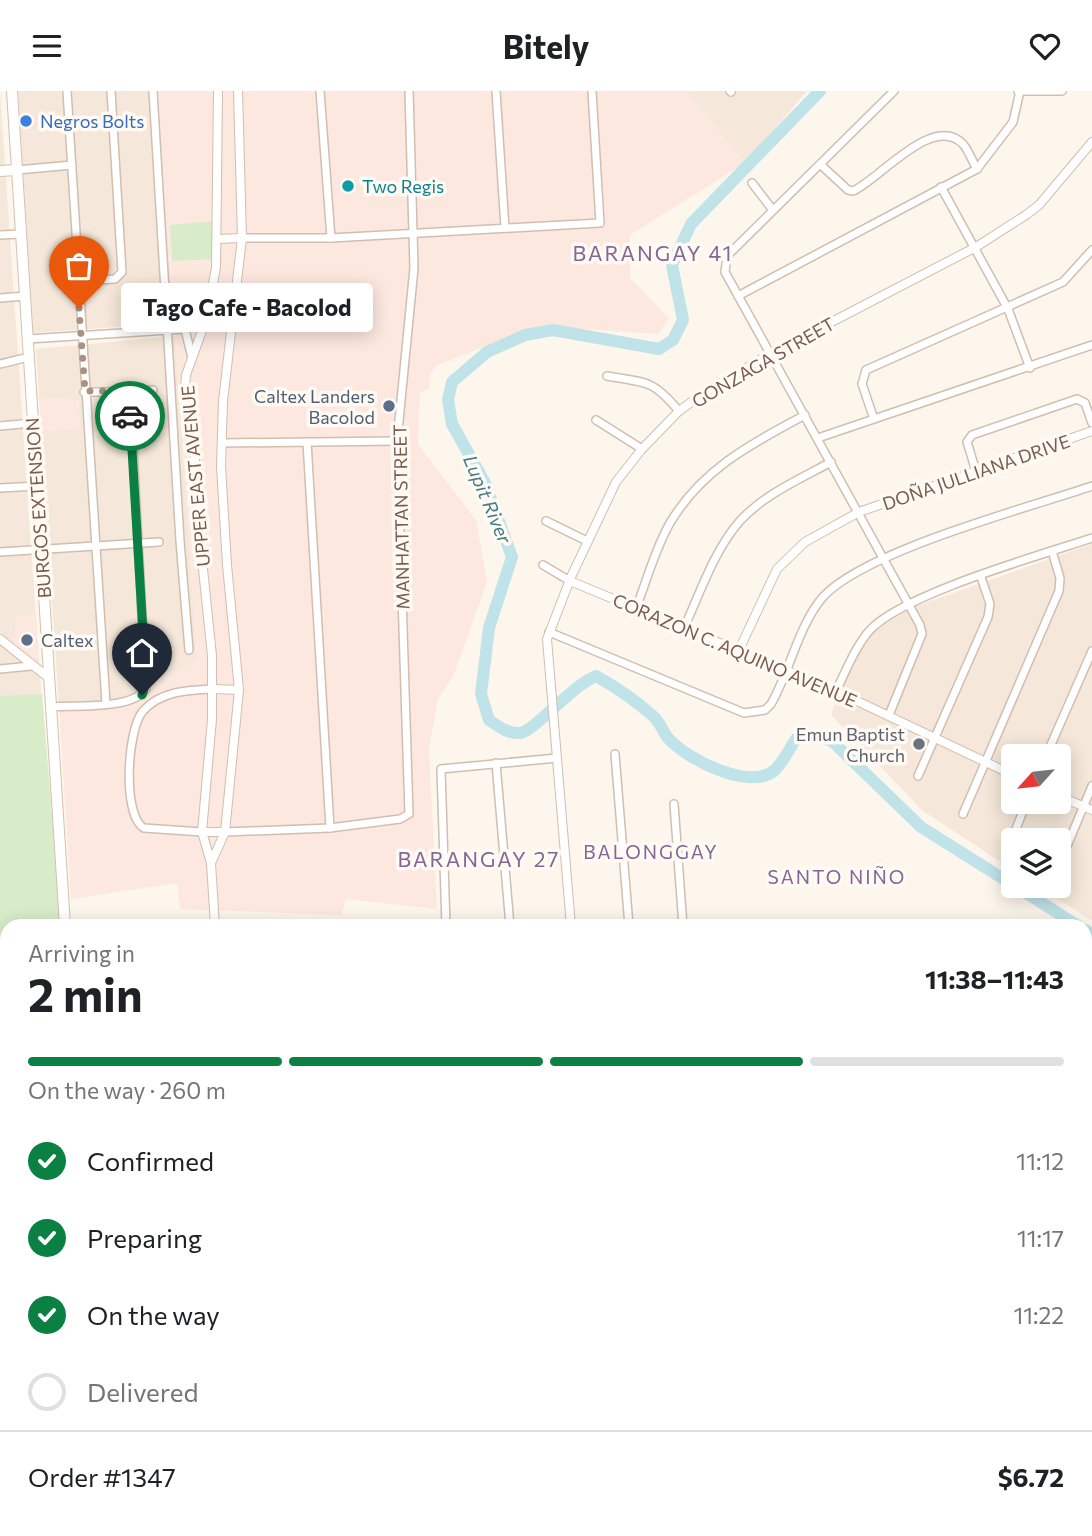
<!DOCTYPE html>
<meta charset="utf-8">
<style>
body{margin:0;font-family:Commissioner,sans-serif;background:#f2f2f2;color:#202124;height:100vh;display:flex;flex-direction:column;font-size:26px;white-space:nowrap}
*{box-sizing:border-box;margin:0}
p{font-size:23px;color:#757577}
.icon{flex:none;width:38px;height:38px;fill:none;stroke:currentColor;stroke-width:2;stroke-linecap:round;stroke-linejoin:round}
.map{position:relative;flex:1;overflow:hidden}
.details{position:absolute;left:0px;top:828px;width:1092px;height:618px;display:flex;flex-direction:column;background:#fff;border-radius:21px 21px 0 0;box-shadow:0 4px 18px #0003}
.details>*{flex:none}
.needle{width:46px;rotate:243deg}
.buttons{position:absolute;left:1001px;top:653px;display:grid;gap:14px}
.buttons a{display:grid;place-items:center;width:70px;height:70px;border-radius:7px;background:#fff;box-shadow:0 4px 18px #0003;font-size:35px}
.pin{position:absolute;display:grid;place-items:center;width:60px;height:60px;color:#fff;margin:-72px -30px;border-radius:50% 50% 50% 0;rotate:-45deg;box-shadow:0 0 7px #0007}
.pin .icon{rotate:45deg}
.courier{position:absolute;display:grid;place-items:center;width:70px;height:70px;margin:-35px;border:5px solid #0b8043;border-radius:50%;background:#fff;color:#222;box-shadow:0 2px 9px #0007}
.bubble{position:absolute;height:49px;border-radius:7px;background:#fff;box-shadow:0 4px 18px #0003;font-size:23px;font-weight:700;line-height:49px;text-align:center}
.headline em{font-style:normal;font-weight:700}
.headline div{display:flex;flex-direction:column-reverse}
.headline{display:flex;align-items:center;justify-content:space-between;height:119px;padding:0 28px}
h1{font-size:46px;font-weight:700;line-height:52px}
.bar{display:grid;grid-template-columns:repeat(4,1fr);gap:10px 7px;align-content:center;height:84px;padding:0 28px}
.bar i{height:9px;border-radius:5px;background:#e0e0e0}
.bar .on{background:#0b8043}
.bar p{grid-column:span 4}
.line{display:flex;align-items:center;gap:18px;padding:0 28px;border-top:2px solid #e0e0e0}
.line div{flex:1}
ol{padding:0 28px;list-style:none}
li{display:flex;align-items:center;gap:21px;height:77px}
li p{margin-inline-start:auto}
li .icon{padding:7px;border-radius:50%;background:#0b8043;color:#fff;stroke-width:4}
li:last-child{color:#757577}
li i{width:38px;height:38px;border:4px solid #e0e0e0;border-radius:50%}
header{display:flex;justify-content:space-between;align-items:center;height:91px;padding:0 28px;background:#fff;font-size:32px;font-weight:700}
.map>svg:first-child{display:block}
.residential{fill:#f5e8da;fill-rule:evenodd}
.commercial{fill:#fde8e0}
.industrial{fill:#efe9e4}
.education{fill:#f3e8fa}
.green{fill:#d8ecc9}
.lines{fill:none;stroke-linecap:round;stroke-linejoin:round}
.river{stroke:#bfe3e8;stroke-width:12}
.minor-casing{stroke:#d1beb0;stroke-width:10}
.tertiary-casing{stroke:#d1beb0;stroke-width:10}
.secondary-casing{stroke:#d6c0b0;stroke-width:12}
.minor{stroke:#fff;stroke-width:7}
.tertiary{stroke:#fff;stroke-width:8}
.secondary{stroke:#fff;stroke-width:10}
.done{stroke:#a89285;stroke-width:7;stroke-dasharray:0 12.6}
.route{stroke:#0b8043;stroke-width:9}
.shop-dot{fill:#3f7fe0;stroke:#fffaf3;stroke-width:2.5}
.culture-dot{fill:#0f9aa8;stroke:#fffaf3;stroke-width:2.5}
.service-dot{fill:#5c6f8a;stroke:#fffaf3;stroke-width:2.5}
.worship-dot{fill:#6b7280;stroke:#fffaf3;stroke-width:2.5}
.labels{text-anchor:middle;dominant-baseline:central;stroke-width:7;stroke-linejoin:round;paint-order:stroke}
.shop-label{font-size:18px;fill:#366cbe;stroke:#fffaf3;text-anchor:start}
.culture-label{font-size:18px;fill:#0d838f;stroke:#fffaf3;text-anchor:start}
.street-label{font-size:18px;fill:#7a5c4d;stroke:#fffaf3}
.service-label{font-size:18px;fill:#4e5e75;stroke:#fffaf3;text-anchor:end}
.worship-label{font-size:18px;fill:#5b616d;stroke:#fffaf3;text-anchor:end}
.water-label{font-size:19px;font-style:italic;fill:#437c86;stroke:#fffaf3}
.neighbourhood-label{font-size:19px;letter-spacing:2px;fill:#846695;stroke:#fffaf3}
.quarter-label{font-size:21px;letter-spacing:2px;fill:#846695;stroke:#fffaf3}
</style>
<header><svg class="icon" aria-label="menu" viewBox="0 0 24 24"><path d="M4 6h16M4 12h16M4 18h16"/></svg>Bitely<svg class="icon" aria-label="heart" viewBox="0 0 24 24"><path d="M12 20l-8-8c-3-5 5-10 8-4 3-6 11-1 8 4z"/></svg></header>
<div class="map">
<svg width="1092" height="1445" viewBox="0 0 1092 1445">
<rect width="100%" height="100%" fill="#fdf6ec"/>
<g class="residential">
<path d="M0 0 57 835H7V922L0 923Z"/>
<path d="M18 0H158L174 232 33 242Z"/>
<path d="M686 0H807L745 72Z"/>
<path d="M175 245 197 567 138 612 59 617 41 340 80 338 78 309 39 308 36 258Z"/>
<path d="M1092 453V830L1038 795 1059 794V749H1013V779L923 720 831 624 839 601 866 547 887 528 911 517ZM1013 665H1059V710H1013Z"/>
<path d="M110 1439H203L204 1445H110Z"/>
</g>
<g class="commercial">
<path d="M158 0H686L745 72 630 144V187L669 227 658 243 553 236 523 240 438 274 430 282 429 298 420 301 418 353 476 429 487 491 453 586 438 608 429 659 437 818 346 808 341 824 180 818 177 792 71 808 59 617 138 612 197 567Z"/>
<path d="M39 308 78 309 80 338 41 340Z"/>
<path d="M36 523 39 567 31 570 14 554 16 525Z"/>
</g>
<path class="industrial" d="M468 1438 403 1445H331L330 1439Z"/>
<g class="education">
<path d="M7 1086V1205L0 1206V1087Z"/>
<path d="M755 1439V1445H627V1439Z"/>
</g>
<g class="green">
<path d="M213 130 211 168 172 170 170 134Z"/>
<path d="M42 603 61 835H7V918L0 919V605Z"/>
<path d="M4 1106 7 1173 0 1174V1107Z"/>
</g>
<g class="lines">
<g class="river">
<path d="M820 0 691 133 672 174 683 229 673 249 659 258 553 239 525 244 487 261 452 291 448 309 452 333 485 392 512 466 489 537 481 603 489 629C498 635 508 643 520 642 534 641 571 595 596 585 616 596 636 610 653 625 660 631 663 641 668 647 686 668 751 701 775 679 783 671 790 657 796 648L818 644 833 651 921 736 1013 794"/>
<path d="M1014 794 1078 835"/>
<path d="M1085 839 1092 843"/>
</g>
<defs>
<g id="minor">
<path d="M67 0 106 613"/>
<path d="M153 0 180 450 189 559"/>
<path d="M320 0 331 147"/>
<path d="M496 0 505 137"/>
<path d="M730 0 731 1"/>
<path d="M1018 0H1062"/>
<path d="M821 74 848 99 853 100C880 88 933 22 963 53 969 60 972 70 977 78"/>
<path d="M17 79 72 74"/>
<path d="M752 92 772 118"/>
<path d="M941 96 1008 218 1030 277"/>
<path d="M0 144 21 143"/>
<path d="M242 147H331L600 132 592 0"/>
<path d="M78 190 115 188 122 181 111 0"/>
<path d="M738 205 977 78 1013 31 1020 0"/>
<path d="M0 207 25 205"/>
<path d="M185 238 192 267"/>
<path d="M28 248 185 238 207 226"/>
<path d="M0 273 29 266"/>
<path d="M607 285C647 292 652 288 679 320"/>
<path d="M130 301 153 299"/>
<path d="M874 328 862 293 866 279 1063 191 1092 159"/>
<path d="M596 329 642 358"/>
<path d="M0 335 32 332"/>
<path d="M818 347 1092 254"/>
<path d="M307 351 330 737"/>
<path d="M222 352 397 350"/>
<path d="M976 380 967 351 972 344 1077 308 1085 312 1092 332"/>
<path d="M0 397 37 395"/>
<path d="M546 430 587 450"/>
<path d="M0 461 159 451"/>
<path d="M543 474 570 490"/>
<path d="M636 517C647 489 655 458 670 432 702 378 751 353 805 324"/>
<path d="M684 537C700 502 714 460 739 431 763 404 800 388 831 371"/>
<path d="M549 541 744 622 765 619 771 613C790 580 798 536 822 507 863 460 1028 417 1092 395"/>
<path d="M0 578 31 575"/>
<path d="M836 600C846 580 855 556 870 539 903 503 1041 464 1092 447"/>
<path d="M51 616C75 614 132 619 146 598L130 301H84"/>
<path d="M889 624 922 543 920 534 725 181 727 165 894 0"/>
<path d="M615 663 629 835"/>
<path d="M1046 665 1092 560"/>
<path d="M496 672 510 835"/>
<path d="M918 685 988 526 990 513 981 486"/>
<path d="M674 713 683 835"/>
<path d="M963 723 1059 500 1060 487 1052 460"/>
<path d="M202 741 144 737C122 725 127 638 143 620 161 600 188 599 213 598"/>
<path d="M225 741 330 737 400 728 409 723 397 350 414 177 409 0"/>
<path d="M1008 758 1027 710"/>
<path d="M1059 774 1092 695"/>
<path d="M446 835 441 678 557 667"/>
<path d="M1085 1191H1092"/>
<path d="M1085 1244H1092"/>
<path d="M1085 1292H1092"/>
<path d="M1085 1342H1092"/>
<path d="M1085 1391H1092"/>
<path d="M0 1407H7"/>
<path d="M547 1438 548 1445"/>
<path d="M905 1438V1445"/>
<path d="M1005 1445 1092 1442"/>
</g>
<g id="tertiary">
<path d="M217 148 242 147"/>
<path d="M570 490 836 600 1013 684"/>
<path d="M0 548 49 587"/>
<path d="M739 559 777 478 805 451 859 421 1092 340"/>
<path d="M213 598 239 599"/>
<path d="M1059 705 1092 719"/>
<path d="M202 741H225"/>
<path d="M211 772 225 741 239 599 227 474 221 375 223 310 242 147 238 0"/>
<path d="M215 835 211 772 202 741 212 628V565L200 449 194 352 185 298 186 284 207 226 216 176 218 0"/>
<path d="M571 835 547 548 571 486 616 391 642 358 679 320 704 302 770 263 976 156 1026 124 1039 114 1092 51"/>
<path d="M1085 1141H1092"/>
<path d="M280 1438 281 1445"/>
<path d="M473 1438 474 1445"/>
<path d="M615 1438 616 1445"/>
<path d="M762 1438V1445"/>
<path d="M1020 1445V1438"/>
</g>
<g id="secondary">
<path d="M12 0 65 835"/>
<path d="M0 80 17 79"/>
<path d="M0 932H7"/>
<path d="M0 951 7 950"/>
<path d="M1085 1042 1092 1037"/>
<path d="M1085 1084 1092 1094"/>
<path d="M0 1302H7"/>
<path d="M0 1312H7"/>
<path d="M101 1438V1445"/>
</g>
</defs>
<use href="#minor" class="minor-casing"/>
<use href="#tertiary" class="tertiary-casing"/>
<use href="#secondary" class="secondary-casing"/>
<use href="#minor" class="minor"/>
<use href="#tertiary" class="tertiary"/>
<use href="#secondary" class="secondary"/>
</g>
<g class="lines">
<path class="done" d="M79 217 85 300H129L130 325"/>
<path class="route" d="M130 325 146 592 142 604"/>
</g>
<circle class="shop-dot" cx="26" cy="30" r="7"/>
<circle class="culture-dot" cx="348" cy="95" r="7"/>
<g class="service-dot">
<circle cx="389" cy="315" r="7"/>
<circle cx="27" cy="549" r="7"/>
</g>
<circle class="worship-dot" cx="919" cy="653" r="7"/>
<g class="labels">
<g class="shop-label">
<text x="40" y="30">Negros Bolts</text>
</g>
<g class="culture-label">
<text x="362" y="95">Two Regis</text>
</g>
<g class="street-label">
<text transform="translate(763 271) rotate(-30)">GONZAGA STREET</text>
<text transform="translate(976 381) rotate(-19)">DOÑA JULLIANA DRIVE</text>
<text transform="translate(195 385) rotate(-95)">UPPER EAST AVENUE</text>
<text transform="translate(38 417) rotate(-94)">BURGOS EXTENSION</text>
<text transform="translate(401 426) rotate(-91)">MANHATTAN STREET</text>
<text transform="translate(735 559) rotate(23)">CORAZON C. AQUINO AVENUE</text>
</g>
<g class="service-label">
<text x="375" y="305">Caltex Landers<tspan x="375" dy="21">Bacolod</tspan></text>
<text x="41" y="549" text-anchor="start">Caltex</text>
</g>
<g class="worship-label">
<text x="905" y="643">Emun Baptist<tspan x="905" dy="21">Church</tspan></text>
</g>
<g class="water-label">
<text transform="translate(488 408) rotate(67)">Lupit River</text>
</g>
<g class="neighbourhood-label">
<text x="651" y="760">BALONGGAY</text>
<text x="837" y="785">SANTO NIÑO</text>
</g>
<g class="quarter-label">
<text x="653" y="161">BARANGAY 41</text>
<text x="479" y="767">BARANGAY 27</text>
</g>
</g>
</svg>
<div class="buttons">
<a><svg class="needle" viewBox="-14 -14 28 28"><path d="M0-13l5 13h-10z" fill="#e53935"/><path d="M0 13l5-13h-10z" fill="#757577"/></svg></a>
<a><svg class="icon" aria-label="layers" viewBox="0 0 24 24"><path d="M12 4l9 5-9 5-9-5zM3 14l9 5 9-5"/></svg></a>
</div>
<div class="pin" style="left:79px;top:217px;background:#ea580c"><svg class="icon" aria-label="bag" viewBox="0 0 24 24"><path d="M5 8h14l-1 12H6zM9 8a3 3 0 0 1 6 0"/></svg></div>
<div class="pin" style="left:142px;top:604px;background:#1f2937"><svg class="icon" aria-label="home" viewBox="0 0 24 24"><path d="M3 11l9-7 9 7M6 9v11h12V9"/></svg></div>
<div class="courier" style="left:130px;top:325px"><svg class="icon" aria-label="car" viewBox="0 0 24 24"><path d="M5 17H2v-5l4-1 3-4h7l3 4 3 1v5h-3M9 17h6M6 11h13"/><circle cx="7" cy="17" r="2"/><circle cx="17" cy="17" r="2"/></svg></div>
<div class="bubble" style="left:121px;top:192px;width:252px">Tago Cafe - Bacolod</div>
<section class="details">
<div class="headline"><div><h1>2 min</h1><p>Arriving in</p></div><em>11:38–11:43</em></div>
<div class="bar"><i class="on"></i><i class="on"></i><i class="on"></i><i></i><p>On the way · 260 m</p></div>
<ol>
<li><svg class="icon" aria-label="check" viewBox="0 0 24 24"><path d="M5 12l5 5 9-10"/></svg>Confirmed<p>11:12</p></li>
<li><svg class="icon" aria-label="check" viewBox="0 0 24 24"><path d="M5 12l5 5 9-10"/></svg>Preparing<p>11:17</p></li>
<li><svg class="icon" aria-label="check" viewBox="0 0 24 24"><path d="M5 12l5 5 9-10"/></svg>On the way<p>11:22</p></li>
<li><i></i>Delivered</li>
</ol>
<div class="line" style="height:91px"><div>Order #1347</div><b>$6.72</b></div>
</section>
</div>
